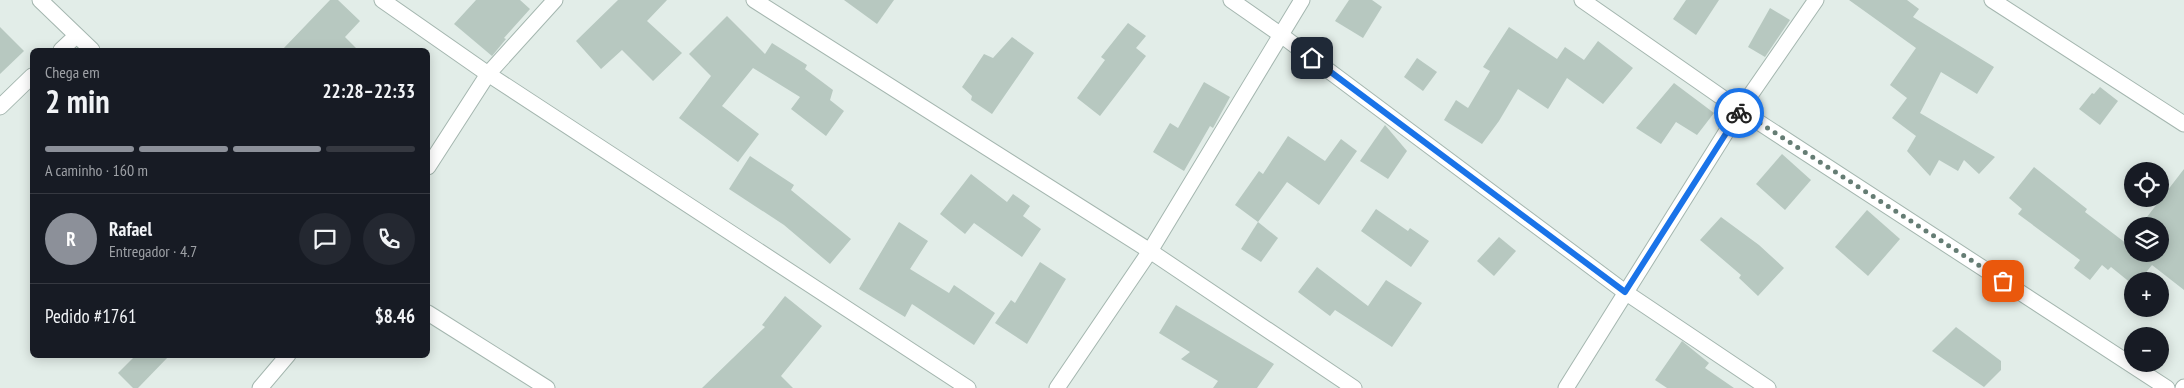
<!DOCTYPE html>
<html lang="pt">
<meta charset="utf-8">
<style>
body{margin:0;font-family:"PT Sans Narrow",sans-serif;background:#242831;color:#f1f3f6;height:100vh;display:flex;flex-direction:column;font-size:19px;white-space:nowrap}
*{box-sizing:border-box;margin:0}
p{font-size:16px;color:#9ea1a6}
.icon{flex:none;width:28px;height:28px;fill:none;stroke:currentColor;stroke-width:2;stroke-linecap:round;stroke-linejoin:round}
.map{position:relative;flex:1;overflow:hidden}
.panel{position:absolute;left:30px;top:48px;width:400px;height:310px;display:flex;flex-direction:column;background:#171b24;border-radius:8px;box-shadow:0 2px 12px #0003}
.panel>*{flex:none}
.controls{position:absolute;left:2124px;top:162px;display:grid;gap:10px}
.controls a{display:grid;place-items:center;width:45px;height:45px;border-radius:50%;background:#171b24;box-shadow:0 2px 12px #0003;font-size:25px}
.pin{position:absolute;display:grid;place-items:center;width:42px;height:42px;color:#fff;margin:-21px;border-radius:10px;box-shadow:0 2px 8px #0006}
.courier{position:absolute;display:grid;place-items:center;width:50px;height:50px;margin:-25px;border:4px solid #1a73e8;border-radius:50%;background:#fff;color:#222;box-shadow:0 1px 6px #0007}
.overview em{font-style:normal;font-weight:600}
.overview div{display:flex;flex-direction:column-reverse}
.overview{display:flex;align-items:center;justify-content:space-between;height:85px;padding:0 15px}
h1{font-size:32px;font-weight:600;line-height:38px}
.bar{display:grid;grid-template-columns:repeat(4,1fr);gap:8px 5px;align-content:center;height:60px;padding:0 15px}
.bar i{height:6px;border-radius:4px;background:#363941}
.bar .selected{background:#8c9099}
.bar p{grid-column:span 4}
.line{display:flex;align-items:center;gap:12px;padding:0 15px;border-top:1px solid #363941}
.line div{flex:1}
.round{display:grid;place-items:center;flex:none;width:52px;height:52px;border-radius:26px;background:#242831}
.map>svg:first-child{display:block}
.building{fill:#b7c8c0}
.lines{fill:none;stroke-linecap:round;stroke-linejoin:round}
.street-casing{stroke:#a4b6af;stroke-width:17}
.street{stroke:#fff;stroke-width:15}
.done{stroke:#657d74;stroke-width:5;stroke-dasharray:0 9}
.route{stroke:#1a73e8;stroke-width:6}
</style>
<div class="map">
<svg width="2184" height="388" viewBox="0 0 2184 388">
<rect width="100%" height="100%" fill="#e2ede8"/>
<g class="building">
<path d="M330 0H338L360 21 345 37 358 50H282Z"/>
<path d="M476 0H520L530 9 504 38 506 39 492 56 454 24Z"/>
<path d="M618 0H667L647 21 682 53 653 81 622 50 601 69 576 41Z"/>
<path d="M844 0H894L877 24Z"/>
<path d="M1349 0H1372L1382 7 1363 38 1335 21Z"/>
<path d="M1686 0H1719L1696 35 1673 19Z"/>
<path d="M1849 0H1907L1919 9 1913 17 1994 67 1977 94 1941 72 1920 113 1995 157 1979 174 1964 160 1958 171 1939 160 1930 176 1907 151 1916 136 1892 118 1907 98 1890 85 1916 48Z"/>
<path d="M1770 8 1790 20 1765 57 1748 47Z"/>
<path d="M727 16 765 54 772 43 807 65 805 69 833 90 830 100 844 111 826 136 791 109 800 97 753 68 722 106 759 134 738 162 679 118 711 76 689 54Z"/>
<path d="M1128 23 1146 36 1136 48 1146 56 1100 116 1077 98 1105 60 1101 57Z"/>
<path d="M0 27 24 51 0 74Z"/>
<path d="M1509 27 1557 59 1565 47 1584 60 1598 41 1633 68 1603 104 1567 78 1548 109 1518 89 1499 121 1482 144 1444 120 1456 100 1468 108 1490 71 1483 67Z"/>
<path d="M1012 37 1034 53 992 114 971 100 972 96 962 87 984 54 993 58Z"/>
<path d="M1417 58 1437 72 1423 91 1404 77Z"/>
<path d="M1204 82 1230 97 1213 128 1210 126 1184 171 1153 152 1170 123 1178 128Z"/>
<path d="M1674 83 1714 113 1697 135 1676 122 1661 144 1636 128Z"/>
<path d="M2100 87 2118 101 2100 125 2079 109 2092 93 2094 94Z"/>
<path d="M1385 125 1407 151 1388 179 1360 161Z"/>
<path d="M1288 136 1325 161 1341 139 1357 151 1319 205 1287 182 1258 222 1235 205 1259 171 1263 174Z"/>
<path d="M1782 154 1811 180 1785 210 1756 184Z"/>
<path d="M750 156 794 185 791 190 851 239 830 264 784 225 729 189Z"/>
<path d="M2034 167 2087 209 2085 212 2127 244 2132 237V254H2160V226H2140L2184 169V290L2152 265 2139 281H2132V284L2111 267 2108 270 2102 265 2090 280 2074 268 2080 260 2018 214 2022 209 2009 198Z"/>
<path d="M971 174 1007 202 1013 194 1030 206 1023 216 1041 229 1022 257 974 223 965 234 940 214Z"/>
<path d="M1376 209 1408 231 1410 228 1429 241 1411 267 1361 231Z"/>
<path d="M1867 210 1900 239 1868 276 1835 247Z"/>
<path d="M1721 217 1759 245 1784 268 1758 296 1739 278 1741 275 1700 240Z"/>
<path d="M899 222 928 241 910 269 949 293 954 285 995 313 974 345 912 304 905 317 859 289Z"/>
<path d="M1258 222 1278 238 1261 262 1241 249Z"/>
<path d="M1499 237 1516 251 1494 276 1477 261Z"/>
<path d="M1040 262 1066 279 1027 344 995 323 1011 300 1015 303Z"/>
<path d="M1317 267 1368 306 1386 280 1422 303 1392 347 1335 310 1330 316 1298 292Z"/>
<path d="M785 296 822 326 781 376 793 388H702L765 327 762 325Z"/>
<path d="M1176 305 1274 364 1257 388H1213L1218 381 1181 359 1190 352 1159 333Z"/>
<path d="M1956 327 2001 361V370L1984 387 1932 351Z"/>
<path d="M1682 341 1709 363 1705 368 1734 388H1667L1655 380Z"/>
<path d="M136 355H170L138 388H133L118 373Z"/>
</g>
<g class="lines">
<defs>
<g id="street">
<path d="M40 0 92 50"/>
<path d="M382 0 488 74 968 388"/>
<path d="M754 0 1150 251 1354 388"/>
<path d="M1231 0 1281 35 1625 292 1768 388"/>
<path d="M1582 0 1740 110 2167 388"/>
<path d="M1992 0 2184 124"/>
<path d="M61 50 76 36"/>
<path d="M0 107 32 76"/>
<path d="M428 167 488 74 555 0"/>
<path d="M428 313 547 388"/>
<path d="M260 388 288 355"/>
<path d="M1057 388 1150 251 1302 0"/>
<path d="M1566 388 1740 110 1816 0"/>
<path d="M2183 388 2184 387"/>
</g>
</defs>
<use href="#street" class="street-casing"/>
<use href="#street" class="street"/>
</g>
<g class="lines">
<path class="done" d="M1739 113 1740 110 2003 281"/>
<path class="route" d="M1312 58 1625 292 1739 113"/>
</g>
</svg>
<div class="controls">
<a><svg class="icon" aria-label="locate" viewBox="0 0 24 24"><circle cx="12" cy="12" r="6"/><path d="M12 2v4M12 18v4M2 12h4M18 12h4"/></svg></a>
<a><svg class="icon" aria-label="layers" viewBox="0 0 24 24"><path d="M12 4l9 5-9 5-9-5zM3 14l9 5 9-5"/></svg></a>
<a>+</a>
<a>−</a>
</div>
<div class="pin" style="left:2003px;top:281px;background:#ea580c"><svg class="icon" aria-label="bag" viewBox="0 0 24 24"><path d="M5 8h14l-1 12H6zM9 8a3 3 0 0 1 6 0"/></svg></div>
<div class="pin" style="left:1312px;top:58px;background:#1f2937"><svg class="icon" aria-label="home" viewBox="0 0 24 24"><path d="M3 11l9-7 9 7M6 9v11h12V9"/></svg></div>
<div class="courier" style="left:1739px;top:113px"><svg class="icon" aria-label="bike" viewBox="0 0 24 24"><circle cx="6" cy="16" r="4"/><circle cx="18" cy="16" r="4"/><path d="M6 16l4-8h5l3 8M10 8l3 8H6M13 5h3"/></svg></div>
<section class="panel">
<div class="overview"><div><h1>2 min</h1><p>Chega em</p></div><em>22:28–22:33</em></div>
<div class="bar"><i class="selected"></i><i class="selected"></i><i class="selected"></i><i></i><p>A caminho · 160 m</p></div>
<div class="line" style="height:90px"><b class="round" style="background:#8c9099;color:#fff">R</b><div><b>Rafael</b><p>Entregador · 4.7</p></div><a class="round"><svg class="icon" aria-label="chat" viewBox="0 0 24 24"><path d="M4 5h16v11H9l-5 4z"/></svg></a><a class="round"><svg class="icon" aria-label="phone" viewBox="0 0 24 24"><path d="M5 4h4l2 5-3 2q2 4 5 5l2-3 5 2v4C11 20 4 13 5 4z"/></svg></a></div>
<div class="line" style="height:65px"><div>Pedido #1761</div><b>$8.46</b></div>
</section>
</div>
